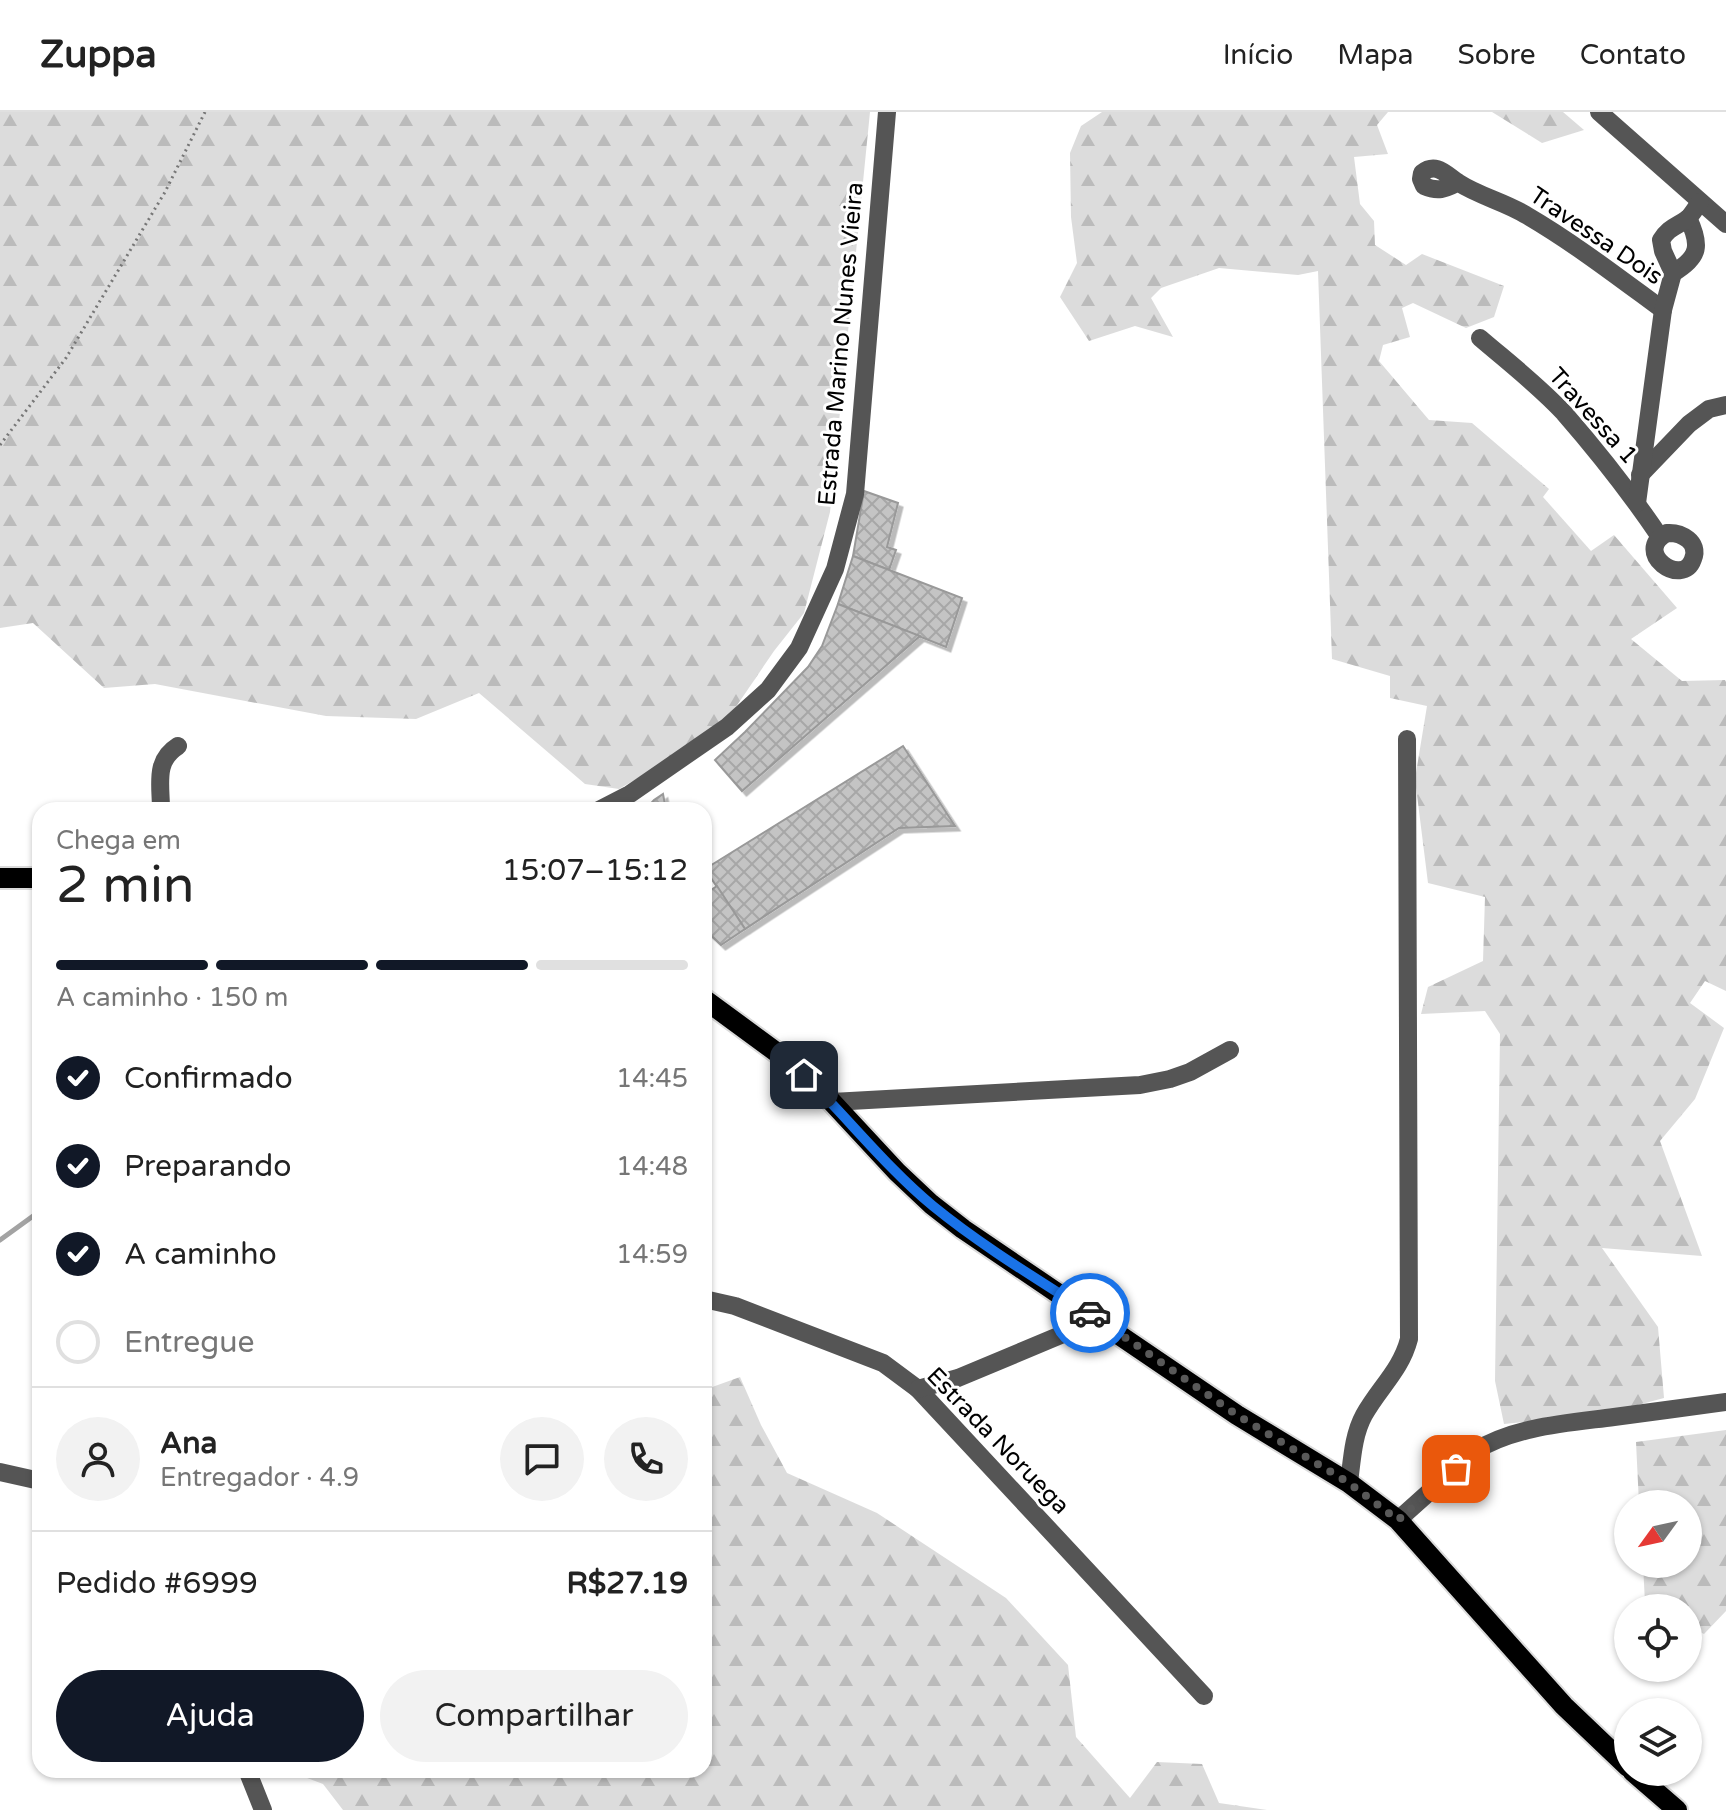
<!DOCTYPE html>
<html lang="pt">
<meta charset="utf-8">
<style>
body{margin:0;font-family:"Varela Round",sans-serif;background:#f2f2f2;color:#222;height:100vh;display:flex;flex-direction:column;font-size:30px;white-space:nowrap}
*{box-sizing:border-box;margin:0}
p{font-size:26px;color:#767676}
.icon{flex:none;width:44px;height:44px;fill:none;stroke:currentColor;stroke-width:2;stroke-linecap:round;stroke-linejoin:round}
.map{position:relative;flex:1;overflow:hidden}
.sheet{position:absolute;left:32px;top:690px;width:680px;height:976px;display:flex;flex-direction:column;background:#fff;border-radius:24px;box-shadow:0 2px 6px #0004}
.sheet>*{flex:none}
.needle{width:52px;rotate:237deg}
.tools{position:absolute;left:1614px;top:1378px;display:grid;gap:16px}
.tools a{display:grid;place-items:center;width:88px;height:88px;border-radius:50%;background:#fff;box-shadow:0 2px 6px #0004;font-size:40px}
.pin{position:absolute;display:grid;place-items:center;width:68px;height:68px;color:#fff;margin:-34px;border-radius:16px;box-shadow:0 4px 12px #0006}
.courier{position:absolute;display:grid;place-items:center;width:80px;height:80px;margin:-40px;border:6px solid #1a73e8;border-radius:50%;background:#fff;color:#222;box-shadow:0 2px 10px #0007}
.summary em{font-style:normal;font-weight:600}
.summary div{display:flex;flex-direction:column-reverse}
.summary{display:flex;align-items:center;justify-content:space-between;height:136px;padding:0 24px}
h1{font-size:52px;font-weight:600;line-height:60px}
.bar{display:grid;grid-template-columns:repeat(4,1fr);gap:12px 8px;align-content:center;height:96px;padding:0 24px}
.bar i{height:10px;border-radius:6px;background:#e0e0e0}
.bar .current{background:#111827}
.bar p{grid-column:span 4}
.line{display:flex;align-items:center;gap:20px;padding:0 24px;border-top:2px solid #e0e0e0}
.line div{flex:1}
.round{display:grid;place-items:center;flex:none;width:84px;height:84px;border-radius:42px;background:#f2f2f2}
ol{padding:0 24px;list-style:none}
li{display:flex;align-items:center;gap:24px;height:88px}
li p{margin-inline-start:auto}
li .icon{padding:8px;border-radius:50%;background:#111827;color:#fff;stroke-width:4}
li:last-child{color:#767676}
li i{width:44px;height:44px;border:4px solid #e0e0e0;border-radius:50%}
.button{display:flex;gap:16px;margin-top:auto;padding:16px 24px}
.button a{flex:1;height:92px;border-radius:48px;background:#111827;color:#fff;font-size:32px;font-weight:600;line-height:92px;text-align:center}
.button a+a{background:#f2f2f2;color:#222}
header{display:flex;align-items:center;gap:48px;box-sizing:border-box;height:112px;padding:0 40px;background:#fff;border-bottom:2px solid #e0e0e0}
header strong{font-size:38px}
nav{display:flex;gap:44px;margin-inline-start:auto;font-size:28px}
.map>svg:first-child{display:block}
.forest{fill:url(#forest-firs)}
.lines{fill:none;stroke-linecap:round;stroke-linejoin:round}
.stream{stroke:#a3a3a3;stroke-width:5}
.building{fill:url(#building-cross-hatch);stroke:#999;stroke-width:2;filter:url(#shadow)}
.major-casing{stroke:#dbdbdb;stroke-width:24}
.path{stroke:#777;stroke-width:3;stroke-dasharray:2 4;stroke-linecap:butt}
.minor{stroke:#555;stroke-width:18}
.major{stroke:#000;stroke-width:20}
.done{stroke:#595959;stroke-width:8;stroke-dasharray:0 14.4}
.route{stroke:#1a73e8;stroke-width:10}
.labels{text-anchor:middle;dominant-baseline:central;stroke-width:6;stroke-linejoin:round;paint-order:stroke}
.street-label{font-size:24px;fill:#000;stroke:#fff}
</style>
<header>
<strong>Zuppa</strong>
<nav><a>Início</a><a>Mapa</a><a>Sobre</a><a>Contato</a></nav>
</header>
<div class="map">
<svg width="1726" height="1698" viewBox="0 0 1726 1698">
<defs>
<pattern id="forest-firs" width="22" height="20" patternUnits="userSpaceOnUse" patternTransform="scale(2)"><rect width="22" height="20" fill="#dcdcdc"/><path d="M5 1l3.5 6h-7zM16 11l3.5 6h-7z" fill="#bbb"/></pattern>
<pattern id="building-cross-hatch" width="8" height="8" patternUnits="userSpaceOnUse" patternTransform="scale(2)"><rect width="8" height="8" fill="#c4c4c4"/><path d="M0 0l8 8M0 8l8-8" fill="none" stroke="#a7a7a7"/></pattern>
<filter id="shadow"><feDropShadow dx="4.5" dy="4.5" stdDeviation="0" flood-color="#0004"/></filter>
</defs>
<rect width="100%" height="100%" fill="#fff"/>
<g class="forest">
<path d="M0 0H870L830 400 804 501 774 539 729 605 683 640 619 677 585 672 479 581 416 607 326 604 155 572 104 576 33 511 0 516Z"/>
<path d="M1102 0H1388L1377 13 1388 42 1354 45 1360 92 1374 109 1375 133 1406 153 1422 142 1504 174 1494 205 1466 216 1413 191 1402 196 1410 225 1383 233 1379 249 1429 308 1472 311 1549 377 1543 385 1591 439 1614 423 1677 496 1631 527 1682 569 1725 568 1726 570V879L1705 869 1690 891 1724 916 1695 987 1660 1029 1702 1144 1602 1136 1658 1215 1664 1286 1615 1299 1566 1306 1504 1312 1495 1269 1500 922 1485 899 1421 902 1428 875 1483 849 1485 785 1428 771 1415 667 1427 594 1390 586V564L1332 547 1318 159 1298 163 1219 156 1161 176 1151 186 1173 225 1135 214 1089 229 1060 185 1077 151 1071 105 1070 41 1081 14Z"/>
<path d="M1492 0H1563L1584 18 1542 31Z"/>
<path d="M740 1265 761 1313 787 1361 877 1401 1006 1486 1068 1553 1076 1625 1130 1686 1157 1650 1202 1652 1219 1691 1267 1698H343L323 1672 294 1661V1658H704V1278Z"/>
<path d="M1726 1318V1499L1704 1522 1688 1514V1496H1654L1645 1491 1643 1452H1688V1392H1639L1636 1330Z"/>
</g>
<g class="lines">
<path class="stream" d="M0 1128 40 1099"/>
</g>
<g class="building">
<path d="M864 379 898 391 887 435 896 438 889 458 853 444Z"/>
<path d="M853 444 962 486 946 535 838 492Z"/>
<path d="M838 492 920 524 742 679 715 648 745 620 808 555 822 534Z"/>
<path d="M903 634 955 714 899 716 745 817 705 757Z"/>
<path d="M663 682 666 698H645L654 688Z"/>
<path d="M717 774 745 817 721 833 704 817V783Z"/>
</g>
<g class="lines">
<defs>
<g id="major">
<path d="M0 766H40"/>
<path d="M704 887 787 948 832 990 897 1060 931 1092 963 1117 1237 1303 1349 1371 1398 1408 1564 1594 1628 1655"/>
<path d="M1633 1660 1677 1698"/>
</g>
</defs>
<use href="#major" class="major-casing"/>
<path class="path" d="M0 333 66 246 165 80 205 0"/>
<g class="minor">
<path d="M1599 0 1726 112"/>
<path d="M1457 71C1445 77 1438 80 1424 74L1421 67 1422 61C1437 49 1447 64 1459 71 1479 84 1505 90 1526 103 1574 131 1618 165 1663 198"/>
<path d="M1673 161C1700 145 1701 133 1688 106"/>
<path d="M1480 226C1508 250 1539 274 1564 301 1598 340 1631 382 1660 425"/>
<path d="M1640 363 1689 312 1709 297 1726 293"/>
<path d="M1637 391 1663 198 1673 161 1663 139 1661 128C1669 115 1676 115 1687 107 1692 103 1696 95 1700 90"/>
<path d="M1667 421C1681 420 1700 430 1693 447 1683 477 1631 440 1667 421Z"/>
<path d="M161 698C161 672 154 649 178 634"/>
<path d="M599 698 630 682 727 615 768 578 799 536 835 457 855 382 887 0"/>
<path d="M832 990 1140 973 1170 967 1190 960 1230 938"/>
<path d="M704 1187 735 1194 883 1251 918 1277 1204 1584"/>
<path d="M918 1277 958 1266 1099 1207"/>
<path d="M0 1360 40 1369"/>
<path d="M1349 1371C1352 1348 1353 1323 1364 1303 1379 1276 1401 1258 1409 1227L1407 627"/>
<path d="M1398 1408 1475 1339C1516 1314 1568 1311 1614 1305 1651 1300 1689 1295 1726 1290"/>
<path d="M247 1658 263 1698"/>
</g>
<use href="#major" class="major"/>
</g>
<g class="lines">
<path class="done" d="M1090 1201 1237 1303 1349 1371 1398 1408 1456 1357"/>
<path class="route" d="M804 963C847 1005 886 1055 933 1094 982 1134 1037 1167 1090 1201"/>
</g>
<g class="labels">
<g class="street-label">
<text transform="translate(1596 124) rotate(34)">Travessa Dois</text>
<text transform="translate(841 232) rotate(-85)">Estrada Marino Nunes Vieira</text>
<text transform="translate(1593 304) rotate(48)">Travessa 1</text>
<text transform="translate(998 1329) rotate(46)">Estrada Noruega</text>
</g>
</g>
</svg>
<div class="tools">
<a><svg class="needle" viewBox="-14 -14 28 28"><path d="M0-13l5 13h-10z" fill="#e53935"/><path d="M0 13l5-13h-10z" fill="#767676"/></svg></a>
<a><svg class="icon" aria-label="locate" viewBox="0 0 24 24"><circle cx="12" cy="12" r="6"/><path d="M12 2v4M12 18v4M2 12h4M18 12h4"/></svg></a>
<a><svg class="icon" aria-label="layers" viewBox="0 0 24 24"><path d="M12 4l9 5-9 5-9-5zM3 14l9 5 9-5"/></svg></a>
</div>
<div class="pin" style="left:1456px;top:1357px;background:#ea580c"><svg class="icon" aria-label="bag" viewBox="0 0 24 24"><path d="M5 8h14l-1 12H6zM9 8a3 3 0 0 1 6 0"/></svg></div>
<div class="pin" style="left:804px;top:963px;background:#1f2937"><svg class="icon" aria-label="home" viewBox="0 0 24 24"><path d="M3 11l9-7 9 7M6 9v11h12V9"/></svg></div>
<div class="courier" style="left:1090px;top:1201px"><svg class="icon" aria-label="car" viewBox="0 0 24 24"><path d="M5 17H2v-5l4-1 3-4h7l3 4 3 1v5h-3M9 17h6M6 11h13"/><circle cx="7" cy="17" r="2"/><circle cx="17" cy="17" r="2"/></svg></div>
<section class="sheet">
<div class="summary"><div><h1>2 min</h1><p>Chega em</p></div><em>15:07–15:12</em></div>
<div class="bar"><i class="current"></i><i class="current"></i><i class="current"></i><i></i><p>A caminho · 150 m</p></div>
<ol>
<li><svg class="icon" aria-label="check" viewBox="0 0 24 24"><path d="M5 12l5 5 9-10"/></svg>Confirmado<p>14:45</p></li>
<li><svg class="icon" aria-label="check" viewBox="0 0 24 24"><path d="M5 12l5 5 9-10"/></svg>Preparando<p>14:48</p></li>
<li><svg class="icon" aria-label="check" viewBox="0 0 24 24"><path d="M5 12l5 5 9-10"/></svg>A caminho<p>14:59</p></li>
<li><i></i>Entregue</li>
</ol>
<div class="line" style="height:144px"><a class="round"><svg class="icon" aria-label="person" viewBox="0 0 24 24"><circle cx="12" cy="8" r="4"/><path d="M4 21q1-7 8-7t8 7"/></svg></a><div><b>Ana</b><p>Entregador · 4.9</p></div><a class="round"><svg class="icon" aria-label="chat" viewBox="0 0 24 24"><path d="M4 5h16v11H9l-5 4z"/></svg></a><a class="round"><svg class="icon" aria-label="phone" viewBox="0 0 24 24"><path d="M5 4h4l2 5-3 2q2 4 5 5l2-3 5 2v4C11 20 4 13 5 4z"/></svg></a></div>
<div class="line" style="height:104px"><div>Pedido #6999</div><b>R$27.19</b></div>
<div class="button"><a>Ajuda</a><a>Compartilhar</a></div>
</section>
</div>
